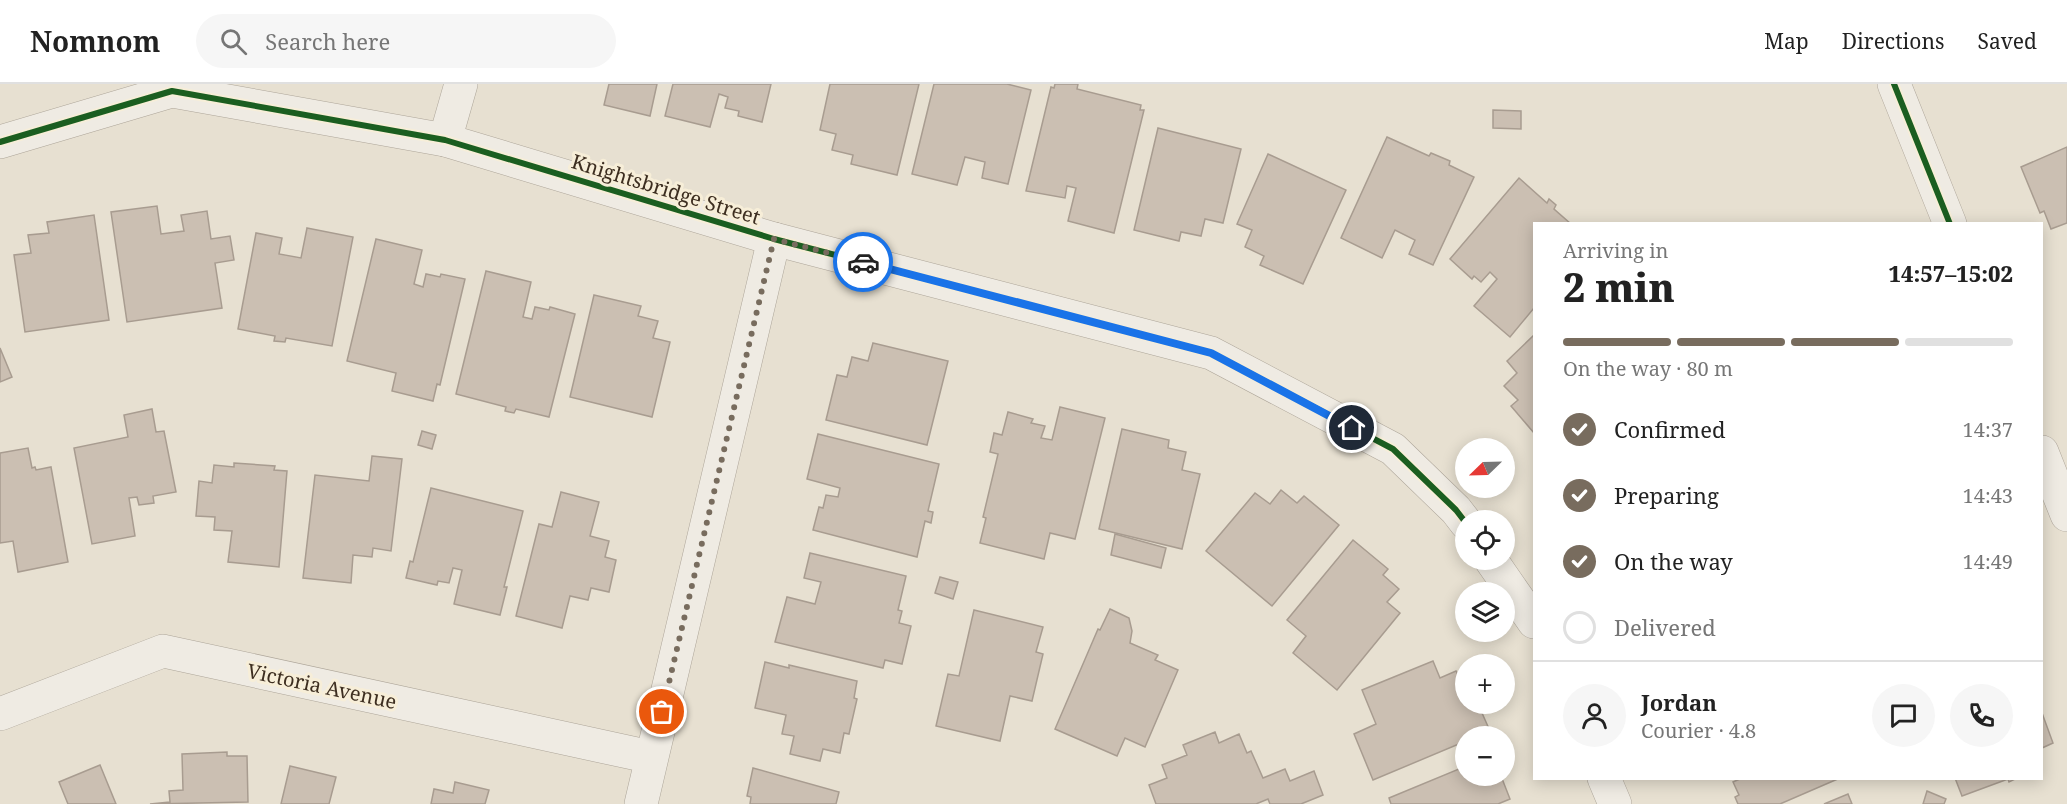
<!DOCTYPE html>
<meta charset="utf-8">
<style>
body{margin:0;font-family:"Noto Serif",serif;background:#f6f6f6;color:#222;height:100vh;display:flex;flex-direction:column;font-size:22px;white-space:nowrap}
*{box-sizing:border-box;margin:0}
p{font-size:20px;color:#767676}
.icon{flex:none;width:33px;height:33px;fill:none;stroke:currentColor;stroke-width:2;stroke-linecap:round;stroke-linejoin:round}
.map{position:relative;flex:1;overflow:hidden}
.sheet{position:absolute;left:1533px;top:138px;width:510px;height:558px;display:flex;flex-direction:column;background:#fff;border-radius:0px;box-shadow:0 3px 15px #0003}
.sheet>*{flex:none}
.needle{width:39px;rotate:247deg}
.controls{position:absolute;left:1455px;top:354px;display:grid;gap:12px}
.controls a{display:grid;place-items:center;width:60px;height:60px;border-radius:50%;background:#fff;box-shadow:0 3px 15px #0003;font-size:30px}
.pin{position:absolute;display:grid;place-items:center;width:51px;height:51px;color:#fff;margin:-26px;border:3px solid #fff;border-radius:50%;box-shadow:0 2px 6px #0007}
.courier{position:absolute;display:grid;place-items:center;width:60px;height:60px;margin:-30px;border:4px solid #1a73e8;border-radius:50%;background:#fff;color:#222;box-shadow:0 2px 8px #0007}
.head em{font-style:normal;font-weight:800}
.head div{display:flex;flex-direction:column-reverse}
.head{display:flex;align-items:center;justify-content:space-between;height:102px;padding:0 30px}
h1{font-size:39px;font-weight:800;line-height:45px}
.bar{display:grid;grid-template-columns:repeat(4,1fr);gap:9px 6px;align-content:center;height:72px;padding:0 30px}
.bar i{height:8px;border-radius:4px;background:#e0e0e0}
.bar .current{background:#786c5e}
.bar p{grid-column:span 4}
.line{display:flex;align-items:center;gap:15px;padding:0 30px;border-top:2px solid #e0e0e0}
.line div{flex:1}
.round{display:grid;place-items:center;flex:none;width:63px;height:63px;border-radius:32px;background:#f6f6f6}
ol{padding:0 30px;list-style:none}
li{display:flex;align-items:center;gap:18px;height:66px}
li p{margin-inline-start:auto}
li .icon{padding:6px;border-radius:50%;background:#786c5e;color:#fff;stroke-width:4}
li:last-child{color:#767676}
li i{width:33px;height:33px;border:3px solid #e0e0e0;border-radius:50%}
header{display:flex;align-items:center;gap:36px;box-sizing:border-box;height:84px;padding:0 30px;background:#fff;border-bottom:2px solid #e0e0e0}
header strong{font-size:28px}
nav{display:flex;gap:33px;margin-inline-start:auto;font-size:21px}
.search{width:420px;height:54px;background:#f6f6f6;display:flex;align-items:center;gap:15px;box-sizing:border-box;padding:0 21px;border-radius:33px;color:#767676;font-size:22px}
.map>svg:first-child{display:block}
.building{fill:#cbbfb2;stroke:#a89c90;stroke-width:1.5}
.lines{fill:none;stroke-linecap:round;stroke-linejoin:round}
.minor-casing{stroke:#ada599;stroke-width:34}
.minor{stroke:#efebe3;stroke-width:33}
.cycleway-casing{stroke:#f7eed8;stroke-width:10}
.cycleway{stroke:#1b5e20;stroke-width:6}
.done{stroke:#786c5e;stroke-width:6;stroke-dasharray:0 10.8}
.route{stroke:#1a73e8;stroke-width:8}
.labels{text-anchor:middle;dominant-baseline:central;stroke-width:6;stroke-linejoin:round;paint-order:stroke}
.street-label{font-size:20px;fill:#3d2e20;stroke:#f7eed8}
</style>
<header>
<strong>Nomnom</strong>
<div class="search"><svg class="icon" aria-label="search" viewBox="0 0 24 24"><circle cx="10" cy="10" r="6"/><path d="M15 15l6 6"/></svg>Search here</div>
<nav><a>Map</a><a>Directions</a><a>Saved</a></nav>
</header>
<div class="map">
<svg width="2067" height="720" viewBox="0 0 2067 720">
<rect width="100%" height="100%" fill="#e7e0d1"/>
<g class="building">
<path d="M609 0H657L650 32 604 21Z"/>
<path d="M673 0H771L762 38 738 32 739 27 725 24 728 13 719 10 710 43 665 32Z"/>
<path d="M830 0H919L897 91 851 80 853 71 832 66 836 50 820 46Z"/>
<path d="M934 0H1007L1031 6 1008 100 982 94 985 78 965 73 957 101 912 90Z"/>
<path d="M1055 0H1078L1077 5 1141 21 1140 26H1144L1114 149 1068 137 1076 104 1067 102 1065 114 1026 107 1051 3 1054 4Z"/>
<path d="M1493 26 1521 27V45L1493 44Z"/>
<path d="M1158 44 1241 65 1223 139 1205 135 1201 152 1181 148 1179 157 1134 146Z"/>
<path d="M1387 53 1429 72 1431 69 1450 77 1449 81 1474 93 1433 181 1409 170 1415 156 1395 146 1382 174 1341 154Z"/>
<path d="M2067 63V139L2051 145 2044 127 2040 129 2021 83Z"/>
<path d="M1268 70 1346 106 1303 200 1260 181 1264 172 1245 163 1252 146 1237 140Z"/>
<path d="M1519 94 1547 119 1549 115 1556 121 1554 125 1571 140H1534V224L1510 253 1474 222 1497 195 1490 188 1481 198 1474 192 1472 195 1450 175Z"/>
<path d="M157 122 161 150 184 147 181 131 207 127 211 155 230 152 234 176 215 179 222 224 127 238 111 128Z"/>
<path d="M94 131 109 236 25 248 14 171 31 169 28 151 49 149 47 138Z"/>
<path d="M307 144 353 153 332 262 286 254 285 258 274 257 275 252 238 245 256 149 282 154 279 170 301 174Z"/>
<path d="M376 155 422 166 414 200 423 203 426 190 440 193 441 190 465 195 440 301 437 300 433 317 392 307 396 289 347 277Z"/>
<path d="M486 187 531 198 523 233 532 235 535 223 549 226 550 223 575 230 549 333 516 325 514 329 505 327 506 323 456 310Z"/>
<path d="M594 211 641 222 638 232 658 237 653 254 670 258 652 333 570 313Z"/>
<path d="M1534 251V349L1511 322 1518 316 1504 302 1517 289 1507 277Z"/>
<path d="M873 259 948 277 927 361 826 336 837 291 847 293 852 273 868 277Z"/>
<path d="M0 264 12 293 0 298Z"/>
<path d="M1060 323 1105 334 1075 455 1050 449 1044 475 980 459 986 434 983 433 998 370 990 368 994 349 1002 351 1008 328 1033 335 1031 339 1045 342 1041 354 1052 356Z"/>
<path d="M152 325 156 348 164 347 176 408 153 412 154 419 139 421 137 413 129 414 135 452 92 460 74 364 128 353 124 331Z"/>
<path d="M1122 345 1169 356 1168 364 1186 368 1182 386 1200 390 1182 465 1099 445Z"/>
<path d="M422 347 436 351 432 365 418 361Z"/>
<path d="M818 350 939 380 928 427 933 428 931 439 925 437 917 473 813 446 819 423 823 424 826 411 838 413 840 404 807 395Z"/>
<path d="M28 364 32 384 35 383 36 386 51 383 68 478 18 488 13 457 0 459V369Z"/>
<path d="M372 372 402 375 391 467 373 464 372 473 353 471 351 499 303 494 315 391 369 397Z"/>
<path d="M234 379 275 382 274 386 287 387 279 483 228 478 232 447 214 446 215 433 196 432 199 397 212 399 214 381 234 383Z"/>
<path d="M431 404 523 427 504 503H507L500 531 454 520 462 486 453 484 449 499 438 497 437 501 406 494 410 477 413 478Z"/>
<path d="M1281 406 1297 419 1304 412 1339 441 1272 522 1206 467 1255 409 1270 420Z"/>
<path d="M561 408 599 418 590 452 609 457 605 473 616 476 609 508 591 504 588 516 570 512 562 544 516 532 539 440 552 443Z"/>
<path d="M1115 450 1166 464 1161 484 1111 471Z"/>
<path d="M1353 456 1388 485 1383 491 1399 505 1387 518 1400 529 1337 606 1293 569 1306 552 1287 536Z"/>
<path d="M810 469 906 492 898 526 902 527 899 539 911 542 902 580 885 576 883 584 775 558 787 513 815 520 821 498 804 494Z"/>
<path d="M940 493 958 498 953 515 935 509Z"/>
<path d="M1110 525 1129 534 1132 547 1130 559 1158 571 1155 576 1178 586 1145 663 1125 654 1117 672 1055 645 1098 545 1100 546Z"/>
<path d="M974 526 1043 543 1036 568 1043 570 1032 617 1010 612 1000 657 936 642 948 590 959 592Z"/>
<path d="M1433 577 1440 594 1456 587 1466 606V620H1478L1490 647 1477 652H1466V657L1373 696 1354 650 1376 640 1362 606Z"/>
<path d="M765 578 789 584V581L857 597 854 614 857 615 849 650 844 649 840 669 823 665 820 677 790 670 794 652 782 650 786 631 755 624Z"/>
<path d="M2042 629 2053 659 2042 664Z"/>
<path d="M1215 648 1219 659 1239 650 1247 669 1251 667 1263 694 1285 685 1290 697 1314 687 1323 711 1301 720H1270L1268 715 1256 720H1156L1149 701 1167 694 1162 681 1187 671 1183 661Z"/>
<path d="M227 668V672H247L248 718 150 720 170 718 169 707 183 706 182 670Z"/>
<path d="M100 681 116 720H68L59 698Z"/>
<path d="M290 682 336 693 329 720H281Z"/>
<path d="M1466 682V692H1501L1510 715 1498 720H1391L1389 714Z"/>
<path d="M753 684 839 708 836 720H750L751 713 747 712Z"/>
<path d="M1742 694H1840L1780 720H1738L1735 713 1739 711 1733 698Z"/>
<path d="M1955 694H2017L2009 698 2008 695 1962 712Z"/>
<path d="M455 698 489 706 485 720H431L434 705 453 709Z"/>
<path d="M1927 707 1946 715 1944 720H1923Z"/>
<path d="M1848 710 1852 720H1824Z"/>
</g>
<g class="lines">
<defs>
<g id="minor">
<path d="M1894 0 1950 140"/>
<path d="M445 56 461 0"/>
<path d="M0 58 172 7 445 56 774 155 1211 269 1393 365 1456 426 1466 439"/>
<path d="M2042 368 2067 431"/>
<path d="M1491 476 1534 538"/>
<path d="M0 630 163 567 651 673"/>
<path d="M1604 694 1615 720"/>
<path d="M641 720 774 155"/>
</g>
</defs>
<use href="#minor" class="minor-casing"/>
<use href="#minor" class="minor"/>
<defs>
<g id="cycleway">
<path d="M1894 0 1950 140"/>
<path d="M0 58 172 7 445 56 774 155 1211 269 1393 365 1456 426 1466 439"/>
</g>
</defs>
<use href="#cycleway" class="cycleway-casing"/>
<use href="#cycleway" class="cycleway"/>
</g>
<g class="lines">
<path class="done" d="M662 628 774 155 863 178"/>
<path class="route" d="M863 178 1211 269 1352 344"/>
</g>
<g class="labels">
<g class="street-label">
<text transform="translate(666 105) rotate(17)">Knightsbridge Street</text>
<text transform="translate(322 602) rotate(12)">Victoria Avenue</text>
</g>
</g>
</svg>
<div class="controls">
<a><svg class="needle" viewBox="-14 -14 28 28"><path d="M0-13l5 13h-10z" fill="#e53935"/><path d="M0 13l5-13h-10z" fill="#767676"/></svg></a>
<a><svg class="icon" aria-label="locate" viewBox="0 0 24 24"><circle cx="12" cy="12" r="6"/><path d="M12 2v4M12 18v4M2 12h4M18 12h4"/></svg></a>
<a><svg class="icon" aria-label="layers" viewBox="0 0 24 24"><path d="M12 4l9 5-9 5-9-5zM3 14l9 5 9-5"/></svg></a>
<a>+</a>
<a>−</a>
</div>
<div class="pin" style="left:662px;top:628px;background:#ea580c"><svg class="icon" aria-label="bag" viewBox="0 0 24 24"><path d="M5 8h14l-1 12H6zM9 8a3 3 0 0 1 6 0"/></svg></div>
<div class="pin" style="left:1352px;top:344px;background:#1f2937"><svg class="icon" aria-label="home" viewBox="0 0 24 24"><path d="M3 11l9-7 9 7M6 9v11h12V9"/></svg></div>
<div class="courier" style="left:863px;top:178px"><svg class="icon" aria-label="car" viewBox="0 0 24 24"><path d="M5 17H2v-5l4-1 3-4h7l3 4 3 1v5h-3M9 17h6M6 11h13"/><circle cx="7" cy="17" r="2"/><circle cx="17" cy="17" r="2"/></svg></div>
<section class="sheet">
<div class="head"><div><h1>2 min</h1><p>Arriving in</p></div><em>14:57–15:02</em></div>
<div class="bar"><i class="current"></i><i class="current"></i><i class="current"></i><i></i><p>On the way · 80 m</p></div>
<ol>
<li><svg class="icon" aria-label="check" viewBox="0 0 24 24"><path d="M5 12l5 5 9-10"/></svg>Confirmed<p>14:37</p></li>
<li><svg class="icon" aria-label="check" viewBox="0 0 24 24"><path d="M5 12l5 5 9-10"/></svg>Preparing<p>14:43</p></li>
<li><svg class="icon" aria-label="check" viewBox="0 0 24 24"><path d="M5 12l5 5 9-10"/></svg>On the way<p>14:49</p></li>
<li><i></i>Delivered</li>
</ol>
<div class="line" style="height:108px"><a class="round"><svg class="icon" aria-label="person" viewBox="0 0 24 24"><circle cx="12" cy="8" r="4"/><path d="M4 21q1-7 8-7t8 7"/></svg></a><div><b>Jordan</b><p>Courier · 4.8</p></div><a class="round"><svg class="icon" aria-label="chat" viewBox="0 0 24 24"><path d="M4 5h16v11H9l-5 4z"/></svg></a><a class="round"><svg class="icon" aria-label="phone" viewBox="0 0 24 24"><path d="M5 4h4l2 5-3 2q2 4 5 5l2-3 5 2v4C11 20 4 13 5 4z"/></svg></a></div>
</section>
</div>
